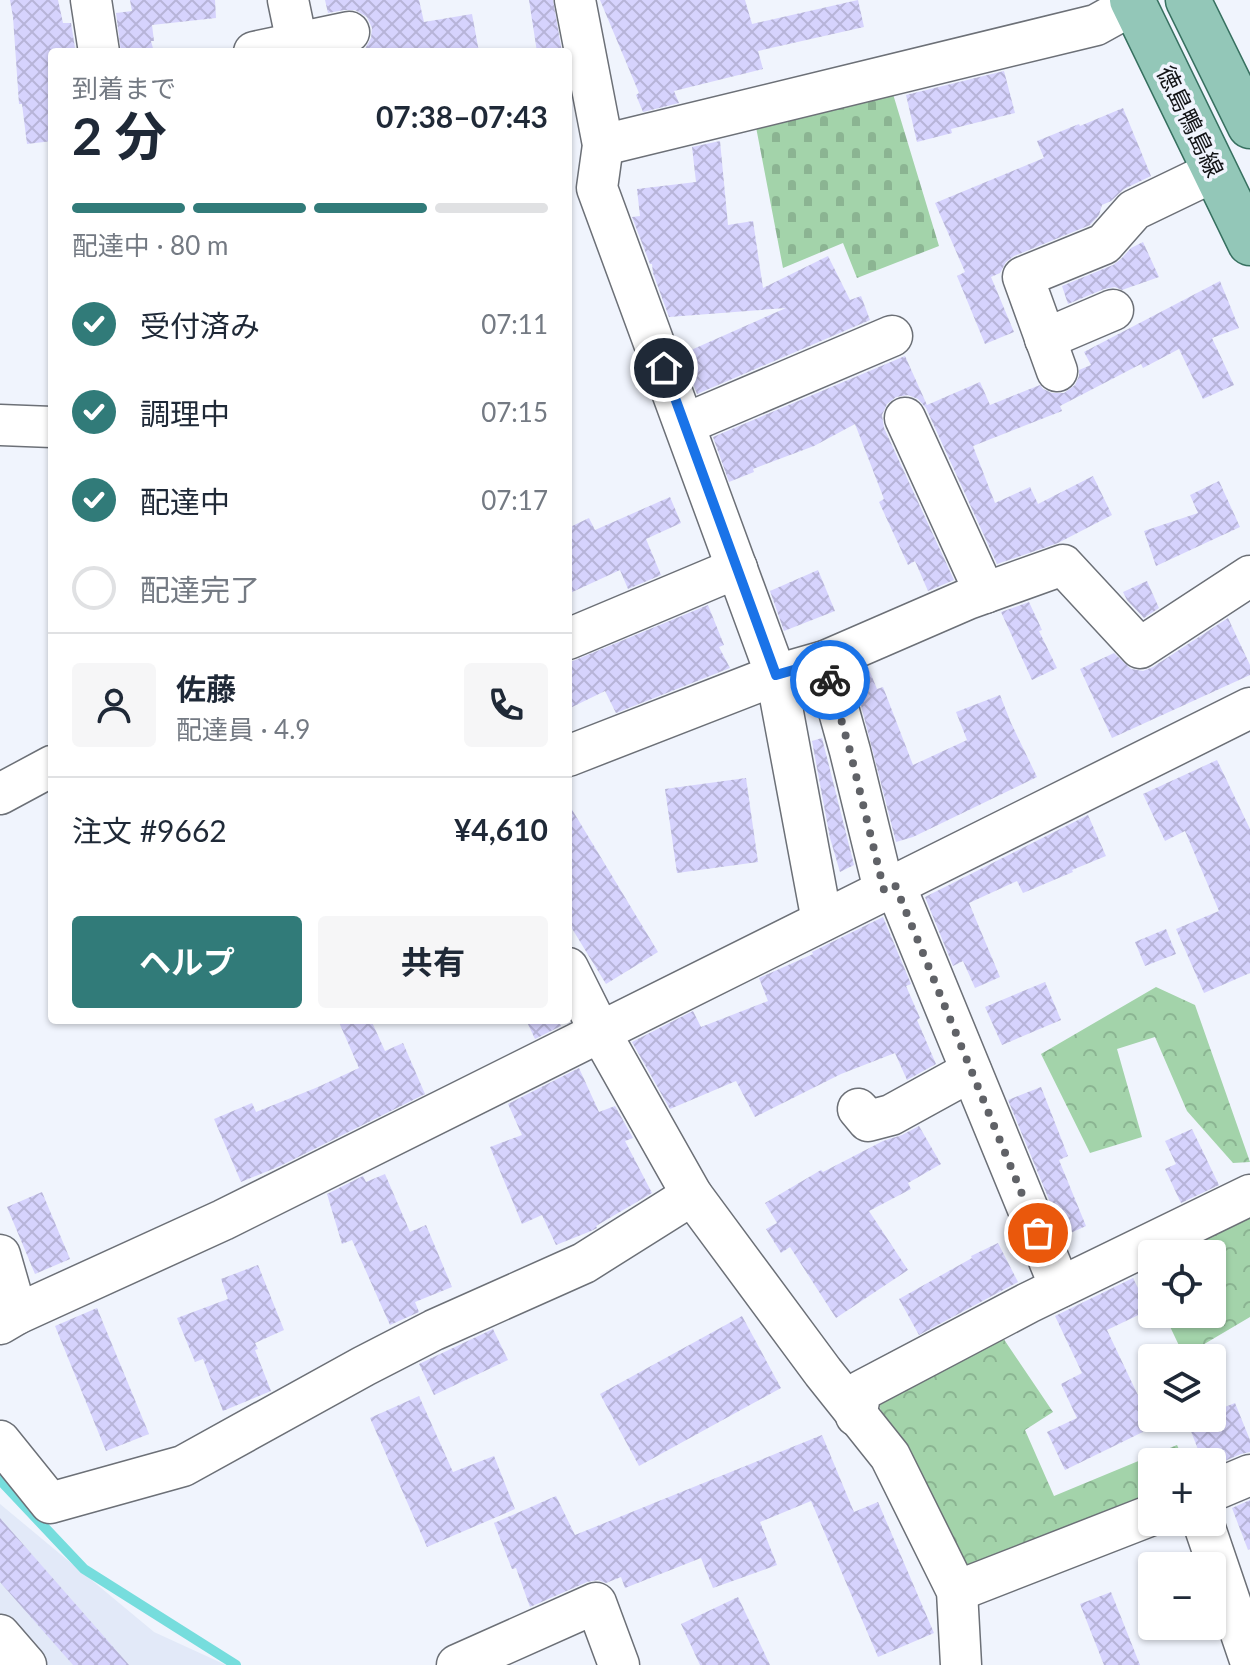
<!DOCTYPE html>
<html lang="ja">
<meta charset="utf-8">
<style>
body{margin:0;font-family:Lato,"Noto Sans JP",sans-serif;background:#f6f6f7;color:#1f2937;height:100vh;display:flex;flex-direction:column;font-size:30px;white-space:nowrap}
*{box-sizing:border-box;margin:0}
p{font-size:26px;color:#747a83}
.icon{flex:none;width:44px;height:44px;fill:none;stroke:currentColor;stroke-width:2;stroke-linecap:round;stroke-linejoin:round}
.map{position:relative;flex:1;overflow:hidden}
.drawer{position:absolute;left:48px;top:48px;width:524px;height:976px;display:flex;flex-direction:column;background:#fff;border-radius:8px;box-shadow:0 2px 6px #0004}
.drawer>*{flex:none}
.fabs{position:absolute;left:1138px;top:1240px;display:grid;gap:16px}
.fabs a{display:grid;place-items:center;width:88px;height:88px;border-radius:8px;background:#fff;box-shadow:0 2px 6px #0004;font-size:40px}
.pin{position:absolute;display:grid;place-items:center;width:68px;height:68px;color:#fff;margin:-34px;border:4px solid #fff;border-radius:50%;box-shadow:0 2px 8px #0007}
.courier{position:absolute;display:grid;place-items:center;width:80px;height:80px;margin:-40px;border:6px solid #1a73e8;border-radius:50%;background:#fff;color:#222;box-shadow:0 2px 10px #0007}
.summary em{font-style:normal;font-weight:700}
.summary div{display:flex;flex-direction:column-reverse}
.summary{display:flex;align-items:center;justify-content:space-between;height:136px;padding:0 24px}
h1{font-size:52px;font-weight:700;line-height:60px}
.bar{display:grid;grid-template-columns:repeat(4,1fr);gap:12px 8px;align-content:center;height:96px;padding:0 24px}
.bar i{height:10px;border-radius:6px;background:#e0e1e3}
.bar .on{background:#317b79}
.bar p{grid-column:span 4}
.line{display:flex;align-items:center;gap:20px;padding:0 24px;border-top:2px solid #e0e1e3}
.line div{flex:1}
.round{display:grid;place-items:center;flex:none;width:84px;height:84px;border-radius:8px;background:#f6f6f7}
ol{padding:0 24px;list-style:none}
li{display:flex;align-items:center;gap:24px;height:88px}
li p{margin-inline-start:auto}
li .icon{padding:8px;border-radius:50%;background:#317b79;color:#fff;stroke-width:4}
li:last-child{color:#747a83}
li i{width:44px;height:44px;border:4px solid #e0e1e3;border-radius:50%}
.button{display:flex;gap:16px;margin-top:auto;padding:16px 24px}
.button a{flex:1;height:92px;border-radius:8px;background:#317b79;color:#fff;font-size:32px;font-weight:700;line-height:92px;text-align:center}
.button a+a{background:#f6f6f7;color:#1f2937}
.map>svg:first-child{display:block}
.built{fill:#e2e9f8}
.forest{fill:url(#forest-crowns)}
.cemetery{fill:url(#cemetery-stones)}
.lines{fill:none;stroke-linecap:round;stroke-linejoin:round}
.stream{stroke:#76dddd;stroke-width:10}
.building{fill:url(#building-cross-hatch)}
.minor-casing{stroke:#6c7077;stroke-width:43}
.major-casing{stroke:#377060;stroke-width:47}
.minor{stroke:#fff;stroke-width:40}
.major{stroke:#93c7b8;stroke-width:44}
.done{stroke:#606267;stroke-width:8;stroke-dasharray:0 14.4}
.route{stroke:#1a73e8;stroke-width:10}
.labels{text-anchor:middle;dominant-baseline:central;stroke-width:7;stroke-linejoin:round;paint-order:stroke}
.street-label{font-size:24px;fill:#121316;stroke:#f0f4fd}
</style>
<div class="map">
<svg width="1250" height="1665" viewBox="0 0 1250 1665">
<defs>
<pattern id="forest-crowns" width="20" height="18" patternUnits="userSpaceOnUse" patternTransform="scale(2)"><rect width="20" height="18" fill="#a3d3aa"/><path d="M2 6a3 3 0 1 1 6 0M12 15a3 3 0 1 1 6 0" fill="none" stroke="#8bb492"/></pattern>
<pattern id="cemetery-stones" width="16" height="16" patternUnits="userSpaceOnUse" patternTransform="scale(2)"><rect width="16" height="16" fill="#a3d3aa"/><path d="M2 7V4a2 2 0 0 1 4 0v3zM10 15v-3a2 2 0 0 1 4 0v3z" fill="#8bb492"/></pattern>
<pattern id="building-cross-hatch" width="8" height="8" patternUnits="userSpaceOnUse" patternTransform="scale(2)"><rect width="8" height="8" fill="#d6d3fd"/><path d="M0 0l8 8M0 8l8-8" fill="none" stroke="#b7b4d8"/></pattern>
</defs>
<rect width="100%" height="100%" fill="#f0f4fd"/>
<path class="built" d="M0 1504 154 1632 226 1665H0Z"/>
<g class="forest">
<path d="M1156 987 1195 1005 1250 1162 1233 1163 1187 1111 1155 1037 1117 1049 1142 1137 1090 1153 1041 1054Z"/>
<path d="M1250 1215V1317L1184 1356 1164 1314H1212V1254H1169Z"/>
<path d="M1001 1335 1053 1412 1025 1430 1054 1496 1177 1445 1185 1462H1152V1505L958 1576 894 1444 878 1403Z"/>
</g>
<path class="cemetery" d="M893 94 939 246 857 278 843 243 783 268 756 127Z"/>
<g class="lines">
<path class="stream" d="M0 1480 84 1569 236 1665"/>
</g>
<g class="building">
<path d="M10 0H58L63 23H71L75 48 52 50V141L27 144 22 104H19L13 17Z"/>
<path d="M130 0H215L216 18 152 25 154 41H151L154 52H121L116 13 132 11Z"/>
<path d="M325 0H419L424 22 472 14 479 52H359L365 49 371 38 372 28 367 17 355 10H344L328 13Z"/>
<path d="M529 0H553L562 52H537Z"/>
<path d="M600 0H745L752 24 858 0 864 27 758 51 763 69 674 91 679 103 643 112 636 95 639 93Z"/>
<path d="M1004 71 1015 113 951 129 952 133 917 142 906 95Z"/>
<path d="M1123 108 1151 176 1124 189 1111 201 1102 205 1099 215 1090 225 1014 256 1006 262 1000 273 991 277 1014 332 985 344 957 276 965 272 935 203 1044 158 1037 141 1079 124 1080 126Z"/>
<path d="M720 141 728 225 753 221 763 288 828 256 850 300 861 296 870 320 697 394 682 354 786 308 669 317 653 273 652 264H650L632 217 640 216 637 189 696 182 692 147Z"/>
<path d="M1143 242 1159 277 1122 290 1115 287 1104 289 1068 304 1062 286 1113 265 1121 259 1131 248Z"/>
<path d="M1220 281 1239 328 1212 338 1234 385 1203 399 1179 349 1143 368 1141 364 1060 406 1062 411 973 446 995 503 1030 487 1038 504 1093 476 1112 515 1058 543 997 564 926 408 918 399 908 395 896 397 887 404 882 415 884 428 954 580 928 591 915 561 908 565 879 502 884 499 855 424 814 446 753 469 754 472 729 482 713 437 905 356 927 405 980 382 990 405 1040 385 1043 389 1052 393H1064L1075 385 1079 376V370L1091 365 1084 352Z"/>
<path d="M1219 481 1240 527 1156 566 1144 531 1198 513 1190 495Z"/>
<path d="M670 497 681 523 646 539 661 575 628 589 620 570 568 594V528L589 518 595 530Z"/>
<path d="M818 570 835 611 784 631 770 591Z"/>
<path d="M1147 581 1159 608 1144 618 1127 600 1123 592Z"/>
<path d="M1029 602 1042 630 1039 631 1057 668 1032 680 1001 612Z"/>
<path d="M708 605 724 645 719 647 730 668 616 713 605 691 568 709V663Z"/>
<path d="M1228 618 1250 665V675L1112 738 1080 669 1114 653 1131 669 1143 671 1153 667Z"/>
<path d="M868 667 877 689 883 687 913 765 967 740 956 712 1000 695 1011 723 1037 777 913 837 896 842 853 674Z"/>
<path d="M822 738 854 865 840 872 830 838 812 741Z"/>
<path d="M1217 760 1250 829V973L1204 993 1176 929 1219 911 1185 831 1165 841 1143 794Z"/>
<path d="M746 778 758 862 677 873 665 789Z"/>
<path d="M568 803 658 952 606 984 568 922Z"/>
<path d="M1088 815 1106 856 1072 870 1073 872 1023 893 1017 881 969 903 1000 977 975 988 963 961 953 966 925 897Z"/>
<path d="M883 917 911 984 906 986 920 1018 917 1020 936 1064 907 1080 895 1053 841 1074 755 1117 736 1081 670 1109 632 1042 693 1011 701 1027 768 1001 759 978 813 954 812 952Z"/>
<path d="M1166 929 1176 954 1145 966 1135 942Z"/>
<path d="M1045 982 1061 1020 1002 1045 985 1007Z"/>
<path d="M338 1020H371L385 1051 403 1043 425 1094 280 1166 241 1182 214 1119 252 1103 256 1112 318 1087 359 1068Z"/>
<path d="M526 1020H558L561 1026 535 1039Z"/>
<path d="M579 1068 599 1112 615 1106 633 1138 625 1141 652 1193 596 1226 597 1228 591 1231 556 1245 542 1215 522 1224 490 1147 522 1135 508 1104Z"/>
<path d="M1041 1087 1068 1156 1059 1160 1086 1226 1064 1236 1008 1100Z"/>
<path d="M919 1126 941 1164 908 1183 911 1189 869 1211 908 1270 836 1318 790 1247 781 1253 766 1229 777 1223 765 1203 821 1170 823 1172 883 1141 902 1135Z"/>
<path d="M1192 1129 1219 1185 1181 1203 1165 1169 1176 1164 1165 1141Z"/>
<path d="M385 1174 410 1232 426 1225 452 1287 415 1302 419 1312 390 1325 352 1240 342 1244 327 1194 363 1176 366 1182Z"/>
<path d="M42 1192 70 1259 35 1274 7 1207Z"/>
<path d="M998 1243 1018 1282 919 1335 899 1299 972 1258 971 1256Z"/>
<path d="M258 1265 284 1330 255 1343 258 1349 255 1350 271 1391 223 1411 203 1359 195 1362 177 1318 228 1299 221 1279Z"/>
<path d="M1133 1278 1149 1310 1107 1330 1153 1427 1065 1470 1047 1432 1077 1418 1061 1384 1082 1373 1055 1316Z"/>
<path d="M97 1308 149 1434 106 1451 55 1326Z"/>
<path d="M742 1316 781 1388 639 1466 600 1394Z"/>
<path d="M493 1329 508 1360 434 1395 419 1364Z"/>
<path d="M419 1396 453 1472 494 1456 515 1509 427 1547 370 1418Z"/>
<path d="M1235 1403 1250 1440V1452L1241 1454 1215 1465 1208 1448 1199 1452 1187 1421 1196 1418H1212V1412Z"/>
<path d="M822 1435 854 1512 878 1502 934 1633 878 1657 811 1501 760 1522 777 1565 713 1588 701 1558 625 1588 621 1577 606 1583 598 1580 587 1582 530 1607 516 1568 512 1569 494 1523 556 1496 575 1535Z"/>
<path d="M1250 1500V1549L1248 1550 1232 1508Z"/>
<path d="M0 1518 129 1665H73L0 1582Z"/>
<path d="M1111 1592 1140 1665H1104L1080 1604Z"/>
<path d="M738 1597 770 1665H700L681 1624Z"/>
</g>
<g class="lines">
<defs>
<g id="minor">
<path d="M91 0 99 52"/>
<path d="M288 0 297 43"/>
<path d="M575 0 603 145 597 188 776 675 822 921"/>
<path d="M254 52 349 32"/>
<path d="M603 145 1096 25 1134 4"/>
<path d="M1045 339 1113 310"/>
<path d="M1057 371 1023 277 1104 244 1134 210 1215 171"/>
<path d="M905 418 985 593"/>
<path d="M685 424 892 336"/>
<path d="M0 425 52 427"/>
<path d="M568 639 737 568"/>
<path d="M825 661 850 751 884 890"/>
<path d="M568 756 776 675 825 661 968 599 1063 565 1140 648 1250 576"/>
<path d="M0 794 52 766"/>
<path d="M895 885 1060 1287"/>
<path d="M568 968 600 1032 692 1195 823 1372 890 1456 957 1591 961 1665"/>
<path d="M858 1109 868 1121 891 1115 971 1071"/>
<path d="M0 1255 17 1314"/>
<path d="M0 1324 17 1314 223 1220 1250 708"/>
<path d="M856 1416 861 1391 1028 1303 1250 1195"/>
<path d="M0 1441 50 1503 183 1466 364 1366 434 1330 584 1263 692 1195"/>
<path d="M1212 1491 1250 1475"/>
<path d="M1203 1522 1250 1660"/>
<path d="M957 1591 1152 1515"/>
<path d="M0 1635 26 1665"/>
<path d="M457 1665 596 1603 619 1665"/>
</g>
<g id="major">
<path d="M1132 0 1250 243"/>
<path d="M1188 0 1250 126"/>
</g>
</defs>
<use href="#minor" class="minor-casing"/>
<use href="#major" class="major-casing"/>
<use href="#minor" class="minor"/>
<use href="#major" class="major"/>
</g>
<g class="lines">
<path class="done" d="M830 680 850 751 884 890 895 885 1038 1233"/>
<path class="route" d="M664 368 776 675 825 661 830 680"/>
</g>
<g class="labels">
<g class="street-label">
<text transform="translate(1191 121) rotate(64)">徳島鴨島線</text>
</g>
</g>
</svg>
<div class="fabs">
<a><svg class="icon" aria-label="locate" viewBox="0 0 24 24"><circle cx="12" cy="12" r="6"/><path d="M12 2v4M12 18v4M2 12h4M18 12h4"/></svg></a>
<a><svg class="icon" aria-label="layers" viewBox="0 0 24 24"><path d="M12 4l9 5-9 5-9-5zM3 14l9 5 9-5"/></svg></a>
<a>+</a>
<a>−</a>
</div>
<div class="pin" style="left:1038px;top:1233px;background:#ea580c"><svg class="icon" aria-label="bag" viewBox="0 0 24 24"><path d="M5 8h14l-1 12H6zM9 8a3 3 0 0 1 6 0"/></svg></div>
<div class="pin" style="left:664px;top:368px;background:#1f2937"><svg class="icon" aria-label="home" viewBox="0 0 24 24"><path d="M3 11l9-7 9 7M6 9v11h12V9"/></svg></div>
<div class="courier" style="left:830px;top:680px"><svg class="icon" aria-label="bike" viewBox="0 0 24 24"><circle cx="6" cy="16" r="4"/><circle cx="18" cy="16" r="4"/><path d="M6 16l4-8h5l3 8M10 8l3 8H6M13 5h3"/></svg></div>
<section class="drawer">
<div class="summary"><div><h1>2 分</h1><p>到着まで</p></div><em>07:38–07:43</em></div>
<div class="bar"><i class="on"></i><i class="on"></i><i class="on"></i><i></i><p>配達中 · 80 m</p></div>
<ol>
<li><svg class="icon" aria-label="check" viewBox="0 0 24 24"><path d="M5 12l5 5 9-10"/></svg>受付済み<p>07:11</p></li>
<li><svg class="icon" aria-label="check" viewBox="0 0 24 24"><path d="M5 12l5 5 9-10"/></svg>調理中<p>07:15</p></li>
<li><svg class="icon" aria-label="check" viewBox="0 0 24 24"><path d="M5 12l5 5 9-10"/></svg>配達中<p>07:17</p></li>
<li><i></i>配達完了</li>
</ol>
<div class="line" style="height:144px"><a class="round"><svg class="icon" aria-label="person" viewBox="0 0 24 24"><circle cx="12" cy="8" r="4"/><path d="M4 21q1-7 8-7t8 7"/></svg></a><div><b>佐藤</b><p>配達員 · 4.9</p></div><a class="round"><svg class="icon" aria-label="phone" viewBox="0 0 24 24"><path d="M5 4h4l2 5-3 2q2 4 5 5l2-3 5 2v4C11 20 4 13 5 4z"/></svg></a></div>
<div class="line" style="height:104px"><div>注文 #9662</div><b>¥4,610</b></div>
<div class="button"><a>ヘルプ</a><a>共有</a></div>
</section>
</div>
